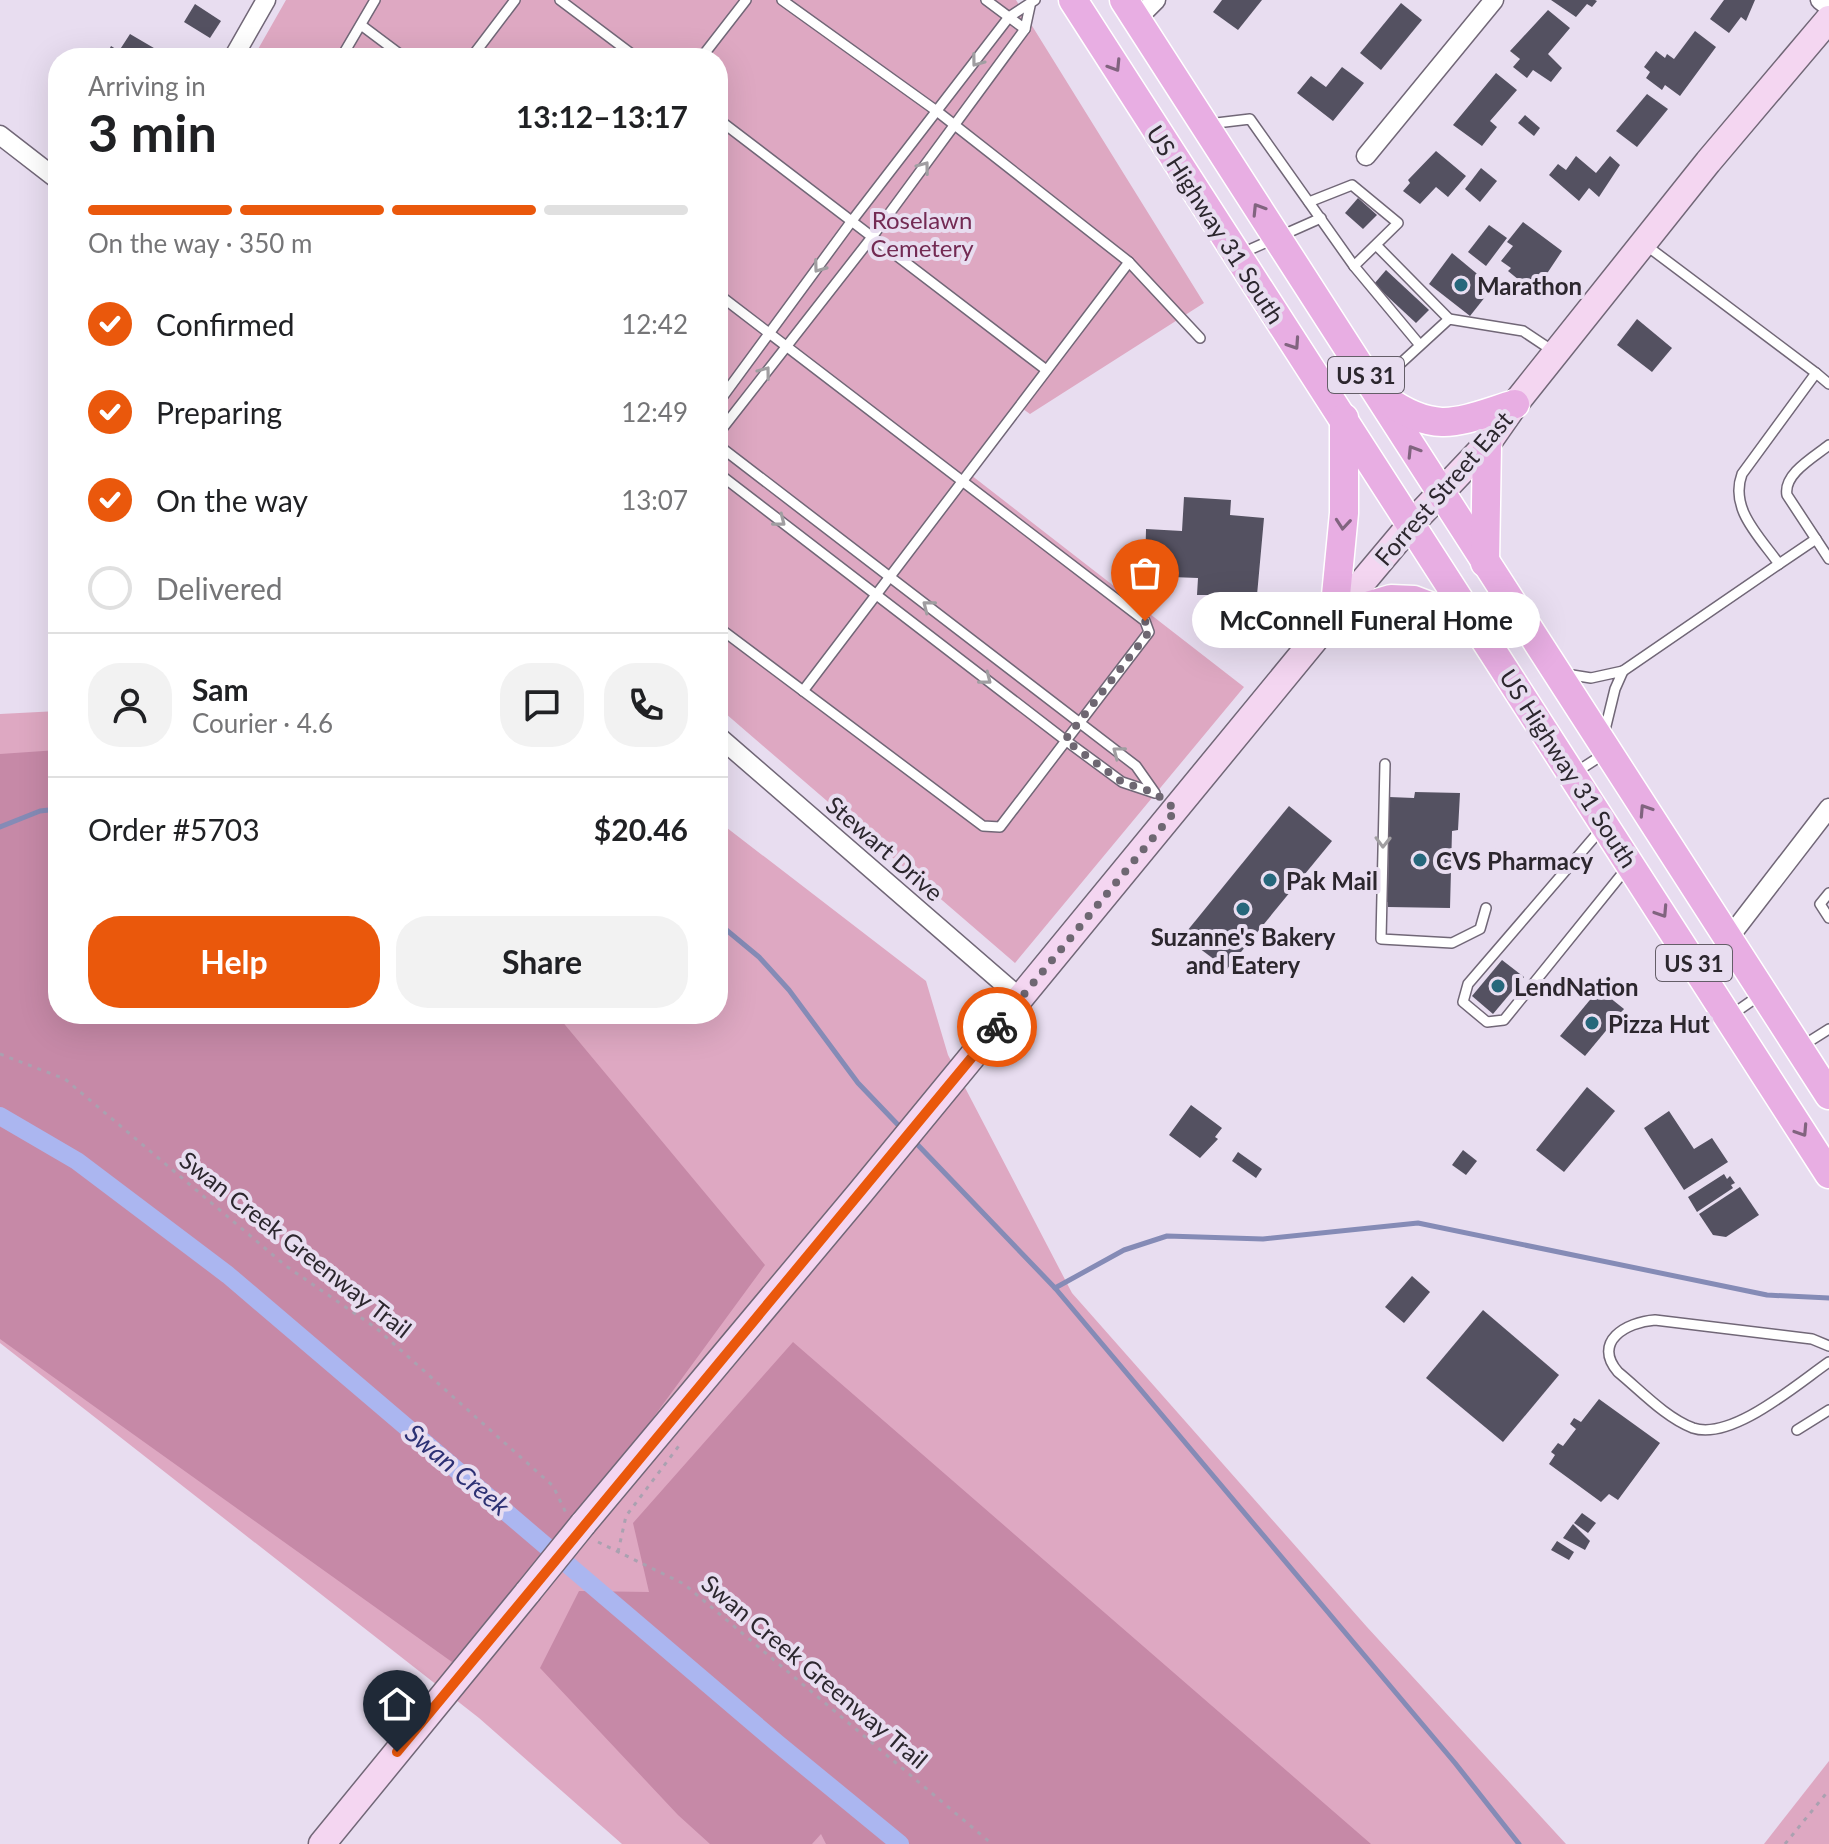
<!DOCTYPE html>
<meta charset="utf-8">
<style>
body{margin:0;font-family:Lato,sans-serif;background:#f2f2f2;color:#202124;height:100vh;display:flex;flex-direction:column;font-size:30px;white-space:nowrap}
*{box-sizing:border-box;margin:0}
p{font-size:26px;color:#757577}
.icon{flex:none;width:44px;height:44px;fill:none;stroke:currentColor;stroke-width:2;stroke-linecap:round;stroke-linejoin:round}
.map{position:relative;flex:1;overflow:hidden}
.details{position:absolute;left:48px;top:48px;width:680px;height:976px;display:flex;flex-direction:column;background:#fff;border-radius:32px;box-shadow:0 8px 32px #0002}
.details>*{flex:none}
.pin{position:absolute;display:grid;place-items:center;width:68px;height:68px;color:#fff;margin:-82px -34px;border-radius:50% 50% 50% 0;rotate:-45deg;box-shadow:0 0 8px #0007}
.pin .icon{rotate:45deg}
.courier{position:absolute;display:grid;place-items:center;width:80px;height:80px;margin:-40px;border:6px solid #ea580c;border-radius:50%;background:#fff;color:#222;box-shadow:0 2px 10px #0007}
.bubble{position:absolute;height:56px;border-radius:28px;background:#fff;box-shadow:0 8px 32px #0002;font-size:26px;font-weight:700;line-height:56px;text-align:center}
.headline em{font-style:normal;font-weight:700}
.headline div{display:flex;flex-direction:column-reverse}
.headline{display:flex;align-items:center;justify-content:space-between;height:136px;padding:0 40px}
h1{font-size:52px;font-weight:700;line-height:60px}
.bar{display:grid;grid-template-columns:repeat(4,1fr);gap:12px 8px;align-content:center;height:96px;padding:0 40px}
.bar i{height:10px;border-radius:6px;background:#e0e0e0}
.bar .active{background:#ea580c}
.bar p{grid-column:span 4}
.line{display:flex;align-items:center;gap:20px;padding:0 40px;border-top:2px solid #e0e0e0}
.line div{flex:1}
.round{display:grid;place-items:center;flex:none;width:84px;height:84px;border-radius:32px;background:#f2f2f2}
ol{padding:0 40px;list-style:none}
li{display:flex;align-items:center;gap:24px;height:88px}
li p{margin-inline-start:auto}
li .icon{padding:8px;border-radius:50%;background:#ea580c;color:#fff;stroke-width:4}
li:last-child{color:#757577}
li i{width:44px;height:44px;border:4px solid #e0e0e0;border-radius:50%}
.action{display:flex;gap:16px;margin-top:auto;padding:16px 40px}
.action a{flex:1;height:92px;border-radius:32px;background:#ea580c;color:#fff;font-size:32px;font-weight:700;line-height:92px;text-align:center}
.action a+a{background:#f2f2f2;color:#202124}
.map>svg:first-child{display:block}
.green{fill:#dea8c2}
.forest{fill:#c689a7}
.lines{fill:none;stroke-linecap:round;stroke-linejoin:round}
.stream{stroke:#858bb6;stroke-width:5}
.canal{stroke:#abb6f0;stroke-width:18}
.building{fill:#545161}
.lane-casing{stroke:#716777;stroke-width:12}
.street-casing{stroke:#716777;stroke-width:21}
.secondary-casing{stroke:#716777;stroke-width:29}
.primary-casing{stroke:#fff;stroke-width:31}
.path{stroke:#aaa1b0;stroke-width:3;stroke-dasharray:4 6;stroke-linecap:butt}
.lane{stroke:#fff;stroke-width:9}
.street{stroke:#fff;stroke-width:18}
.secondary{stroke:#f4d6f1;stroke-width:26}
.primary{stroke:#e8aee3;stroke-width:28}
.secondary-bridge-casing{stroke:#716777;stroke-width:29;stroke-linecap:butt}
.secondary-bridge{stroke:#f4d6f1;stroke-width:26}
.oneway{stroke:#a09ea1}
.oneway2{stroke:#81647f}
.done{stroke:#6e6772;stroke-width:8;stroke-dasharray:0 14.4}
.route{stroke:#ea580c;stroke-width:10}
.poi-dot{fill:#26677b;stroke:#e8ddf0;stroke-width:3}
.labels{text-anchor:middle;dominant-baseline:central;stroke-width:8;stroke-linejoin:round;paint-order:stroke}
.shield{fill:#e8ddf0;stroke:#645e68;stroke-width:2}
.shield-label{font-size:22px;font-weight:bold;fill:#2c272e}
.park-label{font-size:24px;fill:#732a53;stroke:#e8ddf0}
.street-label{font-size:24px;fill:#2c272e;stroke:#e8ddf0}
.poi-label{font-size:24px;font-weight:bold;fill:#2c272e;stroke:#e8ddf0;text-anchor:start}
.water-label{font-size:26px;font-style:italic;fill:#2d3174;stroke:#e8ddf0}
</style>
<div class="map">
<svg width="1829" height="1844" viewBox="0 0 1829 1844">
<rect width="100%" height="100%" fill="#e8ddf0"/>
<g class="green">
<path d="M286 0H1016L1204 303 1030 414 1023 409 971 475 1244 687 1015 963 718 707V58H253Z"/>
<path d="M58 711V1014H718V821L926 981 948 1055 1072 1293 1367 1627 1566 1844H622L479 1718 0 1343V714Z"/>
<path d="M1829 1761V1844H1764Z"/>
</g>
<g class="forest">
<path d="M58 750V1014H556L765 1265 639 1437 452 1662 0 1339V754Z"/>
<path d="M793 1342 1371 1844H826L821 1834 812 1844H710L678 1815 540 1668 579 1591 649 1592 633 1523Z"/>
</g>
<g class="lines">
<g class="stream">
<path d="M0 827 40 811 58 809"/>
<path d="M718 923 759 957 789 990 858 1083 902 1129"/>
<path d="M915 1142 1055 1288 1455 1763 1519 1844"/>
<path d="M1055 1288 1124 1250 1167 1236 1263 1239 1418 1223 1767 1295 1829 1298"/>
</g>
<path class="canal" d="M0 1116 77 1161 228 1275 777 1743 900 1844"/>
</g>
<g class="building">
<path d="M1222 0H1262L1238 30 1213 12Z"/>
<path d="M1551 0H1595L1597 1 1592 7 1587 4 1576 17Z"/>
<path d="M1724 0H1755L1746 21 1741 17 1729 33 1710 19Z"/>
<path d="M1401 3 1422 20 1381 70 1360 53Z"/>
<path d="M195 4 221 21 210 38 184 22Z"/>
<path d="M1548 10 1570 28 1548 54 1562 68 1551 82 1533 70 1527 78 1513 67 1520 59 1510 51Z"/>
<path d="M1695 31 1716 47 1680 96 1665 85 1662 90 1646 78 1650 72 1644 67 1656 51 1665 58 1667 54 1674 59Z"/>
<path d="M130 34 159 51 156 58H105L111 46 119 51Z"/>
<path d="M1342 67 1364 83 1333 121 1297 93 1311 76 1326 87Z"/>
<path d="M1496 73 1517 90 1490 121 1497 127 1482 146 1453 125Z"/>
<path d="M1647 94 1668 109 1637 147 1616 131Z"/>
<path d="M1525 115 1540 128 1534 136 1518 123Z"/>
<path d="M1436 151 1466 176 1448 197 1436 187 1420 204 1403 191 1410 183 1408 180Z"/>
<path d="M1576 156 1596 173 1610 156 1620 165 1599 197 1589 188 1579 201 1549 175 1558 164 1566 170Z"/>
<path d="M1481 168 1497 181 1480 202 1465 189Z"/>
<path d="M1358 198 1377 215 1363 229 1345 213Z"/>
<path d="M1523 222 1562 251 1542 281 1539 279 1530 289 1508 271 1511 268 1501 261 1513 246 1507 242Z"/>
<path d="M1489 225 1507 238 1486 266 1468 252Z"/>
<path d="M1452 253 1493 287 1470 316 1429 284Z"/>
<path d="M1386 270 1429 310 1416 323 1374 284Z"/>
<path d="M1637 319 1672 348 1652 372 1617 345Z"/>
<path d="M1184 497 1231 500 1230 515 1264 518 1257 595H1197L1198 578 1145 576 1146 529 1182 531Z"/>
<path d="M1415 792 1460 793 1458 830 1452 831 1450 908 1388 907V902H1377V889H1388L1389 797 1414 798Z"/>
<path d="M1289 806 1332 841 1227 969 1183 936Z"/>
<path d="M1502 960 1524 977 1493 1014 1472 996Z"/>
<path d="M1599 989 1624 1009 1585 1056 1560 1036Z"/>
<path d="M1587 1087 1615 1111 1564 1172 1536 1150Z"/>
<path d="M1191 1105 1222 1128 1215 1137 1218 1139 1200 1158 1169 1135Z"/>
<path d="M1669 1111 1694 1149 1712 1138 1728 1162 1684 1190 1644 1128Z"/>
<path d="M1463 1150 1477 1161 1466 1175 1452 1165Z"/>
<path d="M1238 1152 1262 1169 1256 1178 1232 1161Z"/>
<path d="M1724 1174 1727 1179 1730 1176 1735 1183 1731 1185 1733 1188 1697 1212 1688 1197Z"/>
<path d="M1740 1187 1759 1215 1726 1237 1713 1235 1699 1214Z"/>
<path d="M1412 1276 1430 1292 1404 1323 1385 1307Z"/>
<path d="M1483 1310 1559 1375 1503 1442 1426 1378Z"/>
<path d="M1599 1399 1660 1443 1618 1500 1609 1494 1601 1502 1549 1464 1555 1455 1551 1452 1558 1443 1563 1446 1576 1429 1570 1424 1574 1418 1581 1422Z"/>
<path d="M1582 1513 1596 1523 1588 1533 1574 1523Z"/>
<path d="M1573 1524 1590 1541 1585 1550 1563 1538Z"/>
<path d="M1557 1541 1574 1552 1569 1560 1551 1550Z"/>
</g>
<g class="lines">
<defs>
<g id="lane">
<path d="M560 0 637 58"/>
<path d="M782 0 938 112 1129 262 803 691"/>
<path d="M986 0 1025 29"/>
<path d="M361 25 405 58"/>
<path d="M341 58 375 0"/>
<path d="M471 58 515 0"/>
<path d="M701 58 746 0"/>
<path d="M718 119 1045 369"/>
<path d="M1208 124 1250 119 1354 266 1419 344"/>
<path d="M1309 202 1352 185 1398 223 1354 266"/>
<path d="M1377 246 1449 319"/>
<path d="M1242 253 1321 218"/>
<path d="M1129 262 1200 338"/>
<path d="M718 294 1145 621 1149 632 1000 827 983 826 718 627"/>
<path d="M1816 373 1829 384"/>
<path d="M1377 385 1449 319 1523 331 1553 351"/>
<path d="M718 403 851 222 1009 17 1035 0"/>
<path d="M718 434 872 237 1025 29 1030 6"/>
<path d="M718 445 1136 766 1155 793 1122 782 1065 740 718 473"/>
<path d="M1829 445C1814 457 1783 474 1787 495L1829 559"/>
<path d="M1779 564 1816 539"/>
<path d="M1623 671 1779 564C1760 537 1729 509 1742 474L1816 373 1647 246"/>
<path d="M1566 674 1591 678 1623 671 1615 689 1604 734"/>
<path d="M1385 764 1381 939 1452 943 1480 929 1486 908"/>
<path d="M1573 774 1604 754"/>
<path d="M1603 827 1468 984 1463 1002 1487 1022 1504 1020 1626 869"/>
<path d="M1829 893 1820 904 1829 918"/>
<path d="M1730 1016 1760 995"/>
<path d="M1802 1046 1829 1029"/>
<path d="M1829 1346 1812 1339 1655 1320C1626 1322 1592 1342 1618 1372 1640 1390 1666 1418 1693 1428 1732 1441 1797 1384 1829 1362"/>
<path d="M1797 1430 1829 1410"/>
</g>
<g id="street">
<path d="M1820 0 1829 7"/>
<path d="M1137 19 1156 0"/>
<path d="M233 58 266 0"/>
<path d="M0 135 58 180"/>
<path d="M1366 156 1494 0"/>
<path d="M718 736 1020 998"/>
<path d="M1728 939 1829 808"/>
</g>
<g id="secondary">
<path d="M583 1524 860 1193 1334 616 1412 523 1487 444 1515 404 1708 162 1829 19"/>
<path d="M322 1844 528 1592"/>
</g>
<g id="primary">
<path d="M1073 0 1829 1174"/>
<path d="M1124 0 1829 1095"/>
<path d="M1385 399C1437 436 1460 421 1515 404"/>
<path d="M1344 418V513L1334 616 1391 599 1414 600 1477 624"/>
<path d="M1485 563 1487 444"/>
</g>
</defs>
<use href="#lane" class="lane-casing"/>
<use href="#street" class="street-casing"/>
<use href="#secondary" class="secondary-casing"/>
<use href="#primary" class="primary-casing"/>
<g class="path">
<path d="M0 1054 65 1079 286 1266 376 1328 553 1486 566 1513"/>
<path d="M598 1542 684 1584 992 1844"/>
<path d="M618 1552 626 1516 681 1443"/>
<path d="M1785 1844 1829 1790"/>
</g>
<use href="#lane" class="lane"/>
<use href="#street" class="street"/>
<use href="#secondary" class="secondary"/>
<use href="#primary" class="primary"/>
<defs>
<path id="secondary-bridge" d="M528 1592 583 1524"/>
</defs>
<use href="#secondary-bridge" class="secondary-bridge-casing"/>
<use href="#secondary-bridge" class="secondary-bridge"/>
</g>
<defs><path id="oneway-chevron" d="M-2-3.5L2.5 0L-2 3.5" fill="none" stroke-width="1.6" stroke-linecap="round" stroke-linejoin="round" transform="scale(2)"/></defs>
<g class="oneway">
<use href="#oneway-chevron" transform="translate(977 61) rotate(127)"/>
<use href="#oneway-chevron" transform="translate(924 167) rotate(-53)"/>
<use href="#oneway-chevron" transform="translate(819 267) rotate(126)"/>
<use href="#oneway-chevron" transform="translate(765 372) rotate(-53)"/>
<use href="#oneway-chevron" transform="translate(780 521) rotate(38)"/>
<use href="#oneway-chevron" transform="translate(928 606) rotate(-142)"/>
<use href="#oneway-chevron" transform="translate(986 679) rotate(38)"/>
<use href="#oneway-chevron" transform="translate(1118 752) rotate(-143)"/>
<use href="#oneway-chevron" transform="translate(1383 842) rotate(91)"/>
</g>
<g class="oneway2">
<use href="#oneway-chevron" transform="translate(1115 66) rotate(58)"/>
<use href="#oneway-chevron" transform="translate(1258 209) rotate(-122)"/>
<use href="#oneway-chevron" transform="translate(1294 344) rotate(56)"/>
<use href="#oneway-chevron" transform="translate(1413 451) rotate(-122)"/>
<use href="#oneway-chevron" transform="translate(1343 524) rotate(95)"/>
<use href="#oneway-chevron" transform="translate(1645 810) rotate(-123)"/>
<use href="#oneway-chevron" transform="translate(1662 912) rotate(57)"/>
<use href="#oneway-chevron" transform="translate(1802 1131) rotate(57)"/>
</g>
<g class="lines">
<path class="done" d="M997 1027 1176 810 1155 793 1122 782 1065 740 1149 632 1145 621"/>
<path class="route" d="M397 1752 997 1027"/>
</g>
<g class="poi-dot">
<circle cx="1461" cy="285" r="8"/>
<circle cx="1420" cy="860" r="8"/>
<circle cx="1270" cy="880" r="8"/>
<circle cx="1243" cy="909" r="8"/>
<circle cx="1498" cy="986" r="8"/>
<circle cx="1592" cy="1023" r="8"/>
</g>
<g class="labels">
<g class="shield">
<rect x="1328" y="357" width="76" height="36" rx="6"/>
<rect x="1656" y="945" width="76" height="36" rx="6"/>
</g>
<g class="shield-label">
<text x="1366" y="375">US 31</text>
<text x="1694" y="963">US 31</text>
</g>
<g class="park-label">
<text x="922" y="219">Roselawn<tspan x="922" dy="28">Cemetery</tspan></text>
</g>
<g class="street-label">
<text transform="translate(1216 224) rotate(57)">US Highway 31 South</text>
<text transform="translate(1443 488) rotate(-49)">Forrest Street East</text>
<text transform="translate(1569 768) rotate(57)">US Highway 31 South</text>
<text transform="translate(885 848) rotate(41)">Stewart Drive</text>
<text transform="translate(296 1244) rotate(38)">Swan Creek Greenway Trail</text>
<text transform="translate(815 1671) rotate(40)">Swan Creek Greenway Trail</text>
</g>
<g class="poi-label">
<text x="1477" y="285">Marathon</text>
<text x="1436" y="860">CVS Pharmacy</text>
<text x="1286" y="880">Pak Mail</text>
<text x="1243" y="936" text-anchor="middle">Suzanne's Bakery<tspan x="1243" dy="28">and Eatery</tspan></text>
<text x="1514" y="986">LendNation</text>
<text x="1608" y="1023">Pizza Hut</text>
</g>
<g class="water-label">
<text transform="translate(458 1469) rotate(40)">Swan Creek</text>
</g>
</g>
</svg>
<div class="pin" style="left:1145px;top:621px;background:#ea580c"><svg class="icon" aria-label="bag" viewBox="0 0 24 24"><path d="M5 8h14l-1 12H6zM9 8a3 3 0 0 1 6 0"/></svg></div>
<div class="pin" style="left:397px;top:1752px;background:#1f2937"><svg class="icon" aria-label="home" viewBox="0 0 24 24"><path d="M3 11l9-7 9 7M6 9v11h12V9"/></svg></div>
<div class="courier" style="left:997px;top:1027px"><svg class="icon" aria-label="bike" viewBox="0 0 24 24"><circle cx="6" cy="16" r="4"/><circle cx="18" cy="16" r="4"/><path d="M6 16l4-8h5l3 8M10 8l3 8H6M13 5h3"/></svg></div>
<div class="bubble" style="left:1192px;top:592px;width:348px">McConnell Funeral Home</div>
<section class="details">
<div class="headline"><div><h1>3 min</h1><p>Arriving in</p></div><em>13:12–13:17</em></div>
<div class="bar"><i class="active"></i><i class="active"></i><i class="active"></i><i></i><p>On the way · 350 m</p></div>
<ol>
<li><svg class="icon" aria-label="check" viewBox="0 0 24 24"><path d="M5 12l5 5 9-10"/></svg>Confirmed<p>12:42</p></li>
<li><svg class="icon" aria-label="check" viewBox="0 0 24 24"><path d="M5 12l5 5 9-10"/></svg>Preparing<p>12:49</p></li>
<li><svg class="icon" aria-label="check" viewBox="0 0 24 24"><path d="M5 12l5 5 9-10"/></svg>On the way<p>13:07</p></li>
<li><i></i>Delivered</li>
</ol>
<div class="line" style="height:144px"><a class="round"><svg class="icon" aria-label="person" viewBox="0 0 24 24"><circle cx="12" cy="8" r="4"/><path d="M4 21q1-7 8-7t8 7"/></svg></a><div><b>Sam</b><p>Courier · 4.6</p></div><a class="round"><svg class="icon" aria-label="chat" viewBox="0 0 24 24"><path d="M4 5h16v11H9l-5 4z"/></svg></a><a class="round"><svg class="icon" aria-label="phone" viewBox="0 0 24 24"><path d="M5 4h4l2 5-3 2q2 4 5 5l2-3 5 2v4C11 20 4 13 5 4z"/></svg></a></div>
<div class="line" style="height:104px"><div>Order #5703</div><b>$20.46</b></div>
<div class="action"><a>Help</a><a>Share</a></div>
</section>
</div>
